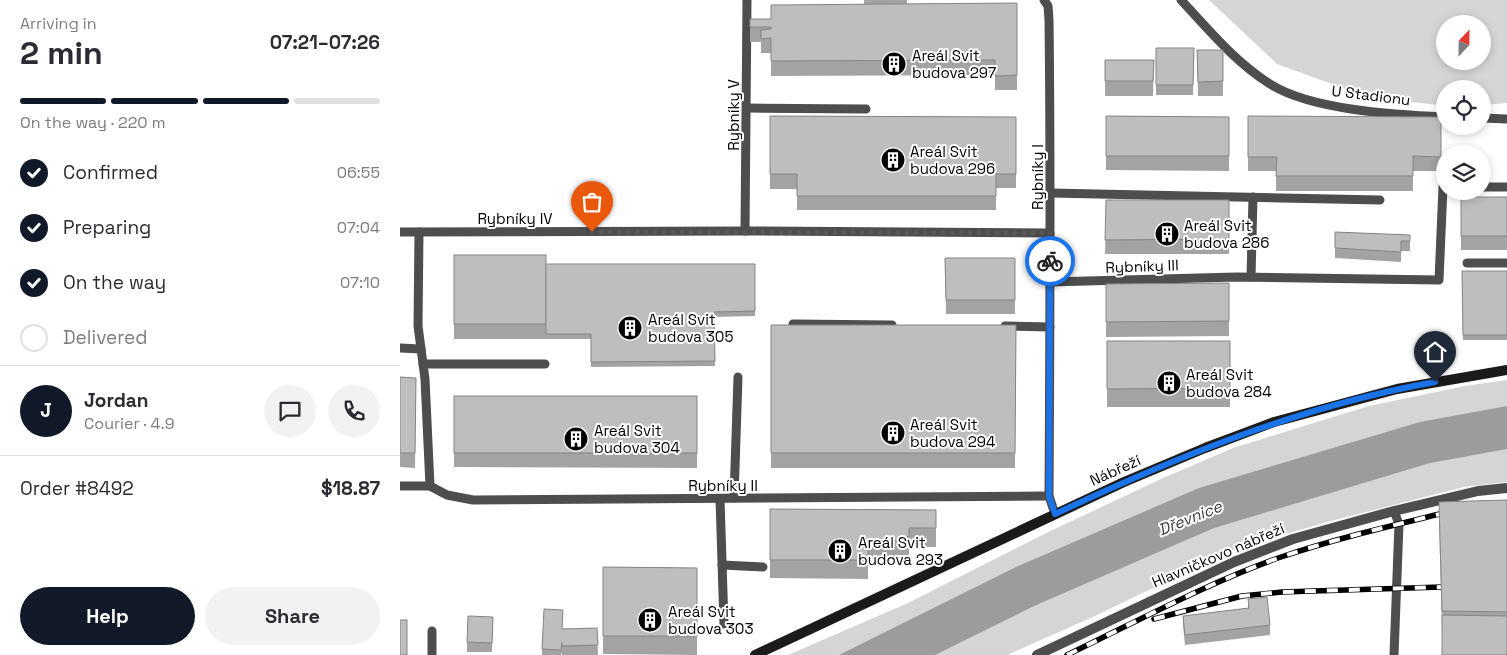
<!DOCTYPE html>
<meta charset="utf-8">
<style>
body{margin:0;font-family:"Space Grotesk",sans-serif;background:#f2f2f3;color:#2b2b33;height:100vh;display:flex;flex-direction:column;font-size:19px;white-space:nowrap}
*{box-sizing:border-box;margin:0}
p{font-size:16px;color:#7c7c81}
.icon{flex:none;width:28px;height:28px;fill:none;stroke:currentColor;stroke-width:2;stroke-linecap:round;stroke-linejoin:round}
.map{position:relative;flex:1;overflow:hidden}
.side{display:flex;flex-direction:column;background:#fff;width:400px}
.side>*{flex:none}
.needle{width:32px;rotate:22deg}
.controls{position:absolute;left:1036px;top:15px;display:grid;gap:10px}
.controls a{display:grid;place-items:center;width:55px;height:55px;border-radius:50%;background:#fff;box-shadow:0 2px 8px #0003;font-size:25px}
.pin{position:absolute;display:grid;place-items:center;width:42px;height:42px;color:#fff;margin:-51px -21px;border-radius:50% 50% 50% 0;rotate:-45deg;box-shadow:0 0 5px #0007}
.pin .icon{rotate:45deg}
.courier{position:absolute;display:grid;place-items:center;width:50px;height:50px;margin:-25px;border:4px solid #1a73e8;border-radius:50%;background:#fff;color:#222;box-shadow:0 1px 6px #0007}
.summary em{font-style:normal;font-weight:700}
.summary div{display:flex;flex-direction:column-reverse}
.summary{display:flex;align-items:center;justify-content:space-between;height:85px;padding:0 20px}
h1{font-size:32px;font-weight:700;line-height:38px}
.bar{display:grid;grid-template-columns:repeat(4,1fr);gap:8px 5px;align-content:center;height:60px;padding:0 20px}
.bar i{height:6px;border-radius:4px;background:#e1e1e2}
.bar .on{background:#111827}
.bar p{grid-column:span 4}
.line{display:flex;align-items:center;gap:12px;padding:0 20px;border-top:1px solid #e1e1e2}
.line div{flex:1}
.round{display:grid;place-items:center;flex:none;width:52px;height:52px;border-radius:26px;background:#f2f2f3}
ol{padding:0 20px;list-style:none}
li{display:flex;align-items:center;gap:15px;height:55px}
li p{margin-inline-start:auto}
li .icon{padding:5px;border-radius:50%;background:#111827;color:#fff;stroke-width:4}
li:last-child{color:#7c7c81}
li i{width:28px;height:28px;border:2px solid #e1e1e2;border-radius:50%}
.primary-button{display:flex;gap:10px;margin-top:auto;padding:10px 20px}
.primary-button a{flex:1;height:58px;border-radius:30px;background:#111827;color:#fff;font-size:20px;font-weight:700;line-height:58px;text-align:center}
.primary-button a+a{background:#f2f2f3;color:#2b2b33}
main{display:flex;flex:1;min-height:0}
.map>svg:first-child{display:block}
.green{fill:#d5d5d5;fill-rule:evenodd}
.water{fill:#9c9c9c}
.lines{fill:none;stroke-linecap:round;stroke-linejoin:round}
.lane{stroke:#4e4e4e;stroke-width:9}
.street{stroke:#4e4e4e;stroke-width:10}
.secondary{stroke:#1b1b1b;stroke-width:10}
.rail-casing{stroke:#000;stroke-width:5.5}
.rail{stroke:#fff;stroke-width:4;stroke-dasharray:11;stroke-linecap:butt}
.wall{fill:#a3a3a3}
.building{fill:#bebebe;stroke:#858585}
.done{stroke:#595959;stroke-width:5;stroke-dasharray:0 9}
.route{stroke:#1a73e8;stroke-width:6}
.labels{text-anchor:middle;dominant-baseline:central;stroke-width:4;stroke-linejoin:round;paint-order:stroke}
.poi-label{font-size:15px;fill:#000;stroke:#fff;text-anchor:start}
.street-label{font-size:15px;fill:#000;stroke:#fff}
.water-label{font-size:16px;font-style:italic;fill:#3d3d3d;stroke:#fff}
</style>
<main>
<section class="side">
<div class="summary"><div><h1>2 min</h1><p>Arriving in</p></div><em>07:21–07:26</em></div>
<div class="bar"><i class="on"></i><i class="on"></i><i class="on"></i><i></i><p>On the way · 220 m</p></div>
<ol>
<li><svg class="icon" aria-label="check" viewBox="0 0 24 24"><path d="M5 12l5 5 9-10"/></svg>Confirmed<p>06:55</p></li>
<li><svg class="icon" aria-label="check" viewBox="0 0 24 24"><path d="M5 12l5 5 9-10"/></svg>Preparing<p>07:04</p></li>
<li><svg class="icon" aria-label="check" viewBox="0 0 24 24"><path d="M5 12l5 5 9-10"/></svg>On the way<p>07:10</p></li>
<li><i></i>Delivered</li>
</ol>
<div class="line" style="height:90px"><b class="round" style="background:#111827;color:#fff">J</b><div><b>Jordan</b><p>Courier · 4.9</p></div><a class="round"><svg class="icon" aria-label="chat" viewBox="0 0 24 24"><path d="M4 5h16v11H9l-5 4z"/></svg></a><a class="round"><svg class="icon" aria-label="phone" viewBox="0 0 24 24"><path d="M5 4h4l2 5-3 2q2 4 5 5l2-3 5 2v4C11 20 4 13 5 4z"/></svg></a></div>
<div class="line" style="height:65px"><div>Order #8492</div><b>$18.87</b></div>
<div class="primary-button"><a>Help</a><a>Share</a></div>
</section>
<div class="map">
<svg width="1107" height="655" viewBox="0 0 1107 655">
<rect width="100%" height="100%" fill="#fff"/>
<g class="green">
<path d="M809 0H1107V103L1083 105 1082 89H1045V106L965 96 877 64ZM1045 24H1082V61H1045Z"/>
<path d="M1107 380V482L1064 487 927 522 829 551 695 616 607 655H388L508 603 642 535 761 479 833 448 969 406 1065 386Z"/>
</g>
<path class="water" d="M1107 406V449L1030 463 814 528 634 606 535 655H439L616 567 799 488 1020 422Z"/>
<g class="lines">
<g class="lane">
<path d="M644 0 648 6 649 20C651 179 650 337 649 496L655 514"/>
<path d="M781 0C809 30 835 62 870 84 911 110 996 115 1045 117"/>
<path d="M347 108 466 109"/>
<path d="M1082 118 1107 119"/>
<path d="M1082 187H1107"/>
<path d="M651 193 980 200"/>
<path d="M345 231 347 0"/>
<path d="M0 232 345 231 650 233"/>
<path d="M19 232 18 326 25 379 30 486"/>
<path d="M1067 263H1107"/>
<path d="M851 277 853 197"/>
<path d="M649 282 836 277 1039 280 1043 187H1045"/>
<path d="M393 324 492 325"/>
<path d="M605 326 650 327"/>
<path d="M0 348 21 349"/>
<path d="M23 364H145"/>
<path d="M0 486H30L47 495 73 500 649 496"/>
<path d="M334 498 338 377"/>
<path d="M320 499 324 624"/>
<path d="M994 511 999 524 994 655"/>
<path d="M322 565 363 567"/>
<path d="M32 631V655"/>
</g>
<path class="street" d="M637 655 834 562 893 539 994 511 1078 491 1107 488"/>
<path class="secondary" d="M355 655 724 482 805 448 874 422 997 389 1107 370"/>
<defs>
<g id="rail">
<path d="M754 619 842 596 882 592 1042 587"/>
<path d="M667 655C738 621 807 583 881 557 937 538 995 525 1052 511"/>
</g>
</defs>
<use href="#rail" class="rail-casing"/>
<use href="#rail" class="rail"/>
</g>
<g class="wall">
<path d="M464 0H507V4L617 3V90H595V75L371 76V53H361V42H350V19H371L484 4H464Z"/>
<path d="M756 48H794L793 95H756Z"/>
<path d="M797 50H823V96H798Z"/>
<path d="M705 60H754L753 96H705Z"/>
<path d="M370 116 616 117V188H596V210H397V189H370Z"/>
<path d="M706 116 829 117V171L706 170Z"/>
<path d="M848 116 1041 157V171H1013V191H876V171H848Z"/>
<rect x="1061" y="197" width="46" height="53"/>
<path d="M706 200H829V254H705Z"/>
<path d="M935 232 1010 235V251H1001V262L935 258Z"/>
<path d="M54 255 146 264H355V316L314 317 315 366 191 367V339H54Z"/>
<path d="M545 258H615V314H546Z"/>
<path d="M1062 271H1107V340H1063Z"/>
<path d="M829 283V336L706 337V284Z"/>
<path d="M371 325H616L615 468H371Z"/>
<rect x="707" y="341" width="123" height="66"/>
<path d="M0 377 16 378 15 468 0 467Z"/>
<path d="M54 396H297V468L54 467Z"/>
<path d="M1107 500V655L1042 628 1039 520V502Z"/>
<path d="M370 509 536 510V547H509V555H499V560L468 559V579L370 578Z"/>
<path d="M203 567 297 568V655L203 654Z"/>
<path d="M848 599 870 625V635L785 645 783 626V616L848 608Z"/>
<path d="M93 617 92 652H67V642Z"/>
<path d="M197 628 198 655H162V652L161 655H142V649L163 629Z"/>
</g>
<g class="building">
<path d="M617 3V75L595 76V60L371 61V38L361 39V30L371 29V27H350V19H371V5Z"/>
<path d="M756 48H794L793 85H756Z"/>
<path d="M797 50H823V81L798 82Z"/>
<path d="M705 60H754L753 81H705Z"/>
<path d="M370 116 616 117V174H596V196H397V174H370Z"/>
<path d="M706 116 829 117V156H706Z"/>
<path d="M848 116 1041 117V157L1013 156V176H876L877 157H848Z"/>
<rect x="1061" y="197" width="46" height="39"/>
<path d="M706 200H829V239L705 240Z"/>
<path d="M935 232 1010 235V241H1001V252L935 248Z"/>
<rect x="54" y="255" width="92" height="69"/>
<path d="M545 258H615V300H546Z"/>
<path d="M146 264H355V311L314 312 315 361 191 362V334H146Z"/>
<path d="M1062 271H1107V335H1063Z"/>
<path d="M829 283V321L706 322V284Z"/>
<path d="M371 325H616L615 453H371Z"/>
<path d="M707 341H830V388L707 389Z"/>
<path d="M0 377 16 378 15 453H0Z"/>
<rect x="54" y="396" width="243" height="57"/>
<path d="M1107 500V612L1042 611 1039 502Z"/>
<path d="M370 509 536 510V528H509V537L499 536V541H468V560H370Z"/>
<path d="M203 567 297 568V636H203Z"/>
<path d="M867 597 870 625 785 635 783 616 849 608 848 599Z"/>
<path d="M144 609 163 610 162 629 197 628 198 645 162 646V643L161 650 142 649Z"/>
<path d="M1042 615 1107 616V655H1042Z"/>
<path d="M68 616 93 617 92 643 67 642Z"/>
<rect x="0" y="620" width="7" height="35"/>
</g>
<g class="lines">
<path class="done" d="M192 232 650 233V261"/>
<path class="route" d="M650 261 649 496 655 514C778 456 901 406 1035 382"/>
</g>
<defs>
<symbol id="building-disc" viewBox="-11 -11 22 22"><circle r="9.5" fill="#000" stroke="#fff"/><path d="M-4-6H4V6H1V3H-1V6H-4ZM-2.5-4.3h1.7v1.8h-1.7ZM.8-4.3h1.7v1.8H.8ZM-2.5-1h1.7V.8h-1.7ZM.8-1h1.7V.8H.8Z" fill="#fff"/></symbol>
</defs>
<g fill-rule="evenodd">
<use href="#building-disc" x="480" y="50" width="28" height="28"/>
<use href="#building-disc" x="479" y="146" width="28" height="28"/>
<use href="#building-disc" x="753" y="220" width="28" height="28"/>
<use href="#building-disc" x="216" y="314" width="28" height="28"/>
<use href="#building-disc" x="755" y="369" width="28" height="28"/>
<use href="#building-disc" x="479" y="419" width="28" height="28"/>
<use href="#building-disc" x="162" y="425" width="28" height="28"/>
<use href="#building-disc" x="426" y="537" width="28" height="28"/>
<use href="#building-disc" x="236" y="606" width="28" height="28"/>
</g>
<g class="labels">
<g class="poi-label">
<text x="512" y="55">Areál Svit<tspan x="512" dy="17">budova 297</tspan></text>
<text x="510" y="151">Areál Svit<tspan x="510" dy="17">budova 296</tspan></text>
<text x="784" y="225">Areál Svit<tspan x="784" dy="17">budova 286</tspan></text>
<text x="248" y="319">Areál Svit<tspan x="248" dy="17">budova 305</tspan></text>
<text x="786" y="374">Areál Svit<tspan x="786" dy="17">budova 284</tspan></text>
<text x="510" y="424">Areál Svit<tspan x="510" dy="17">budova 294</tspan></text>
<text x="194" y="430">Areál Svit<tspan x="194" dy="17">budova 304</tspan></text>
<text x="458" y="542">Areál Svit<tspan x="458" dy="17">budova 293</tspan></text>
<text x="268" y="611">Areál Svit<tspan x="268" dy="17">budova 303</tspan></text>
</g>
<g class="street-label">
<text transform="translate(971 95) rotate(7)">U Stadionu</text>
<text transform="translate(333 115) rotate(-90)">Rybníky V</text>
<text transform="translate(637 177) rotate(-90)">Rybníky I</text>
<text x="115" y="218">Rybníky IV</text>
<text transform="translate(742 266) rotate(-2)">Rybníky III</text>
<text transform="translate(715 470) rotate(-24)">Nábřeží</text>
<text x="323" y="485">Rybníky II</text>
<text transform="translate(818 555) rotate(-23)">Hlavničkovo nábřeží</text>
</g>
<g class="water-label">
<text transform="translate(790 518) rotate(-22)">Dřevnice</text>
</g>
</g>
</svg>
<div class="controls">
<a><svg class="needle" viewBox="-14 -14 28 28"><path d="M0-13l5 13h-10z" fill="#e53935"/><path d="M0 13l5-13h-10z" fill="#7c7c81"/></svg></a>
<a><svg class="icon" aria-label="locate" viewBox="0 0 24 24"><circle cx="12" cy="12" r="6"/><path d="M12 2v4M12 18v4M2 12h4M18 12h4"/></svg></a>
<a><svg class="icon" aria-label="layers" viewBox="0 0 24 24"><path d="M12 4l9 5-9 5-9-5zM3 14l9 5 9-5"/></svg></a>
</div>
<div class="pin" style="left:192px;top:232px;background:#ea580c"><svg class="icon" aria-label="bag" viewBox="0 0 24 24"><path d="M5 8h14l-1 12H6zM9 8a3 3 0 0 1 6 0"/></svg></div>
<div class="pin" style="left:1035px;top:382px;background:#1f2937"><svg class="icon" aria-label="home" viewBox="0 0 24 24"><path d="M3 11l9-7 9 7M6 9v11h12V9"/></svg></div>
<div class="courier" style="left:650px;top:261px"><svg class="icon" aria-label="bike" viewBox="0 0 24 24"><circle cx="6" cy="16" r="4"/><circle cx="18" cy="16" r="4"/><path d="M6 16l4-8h5l3 8M10 8l3 8H6M13 5h3"/></svg></div>
</div>
</main>
